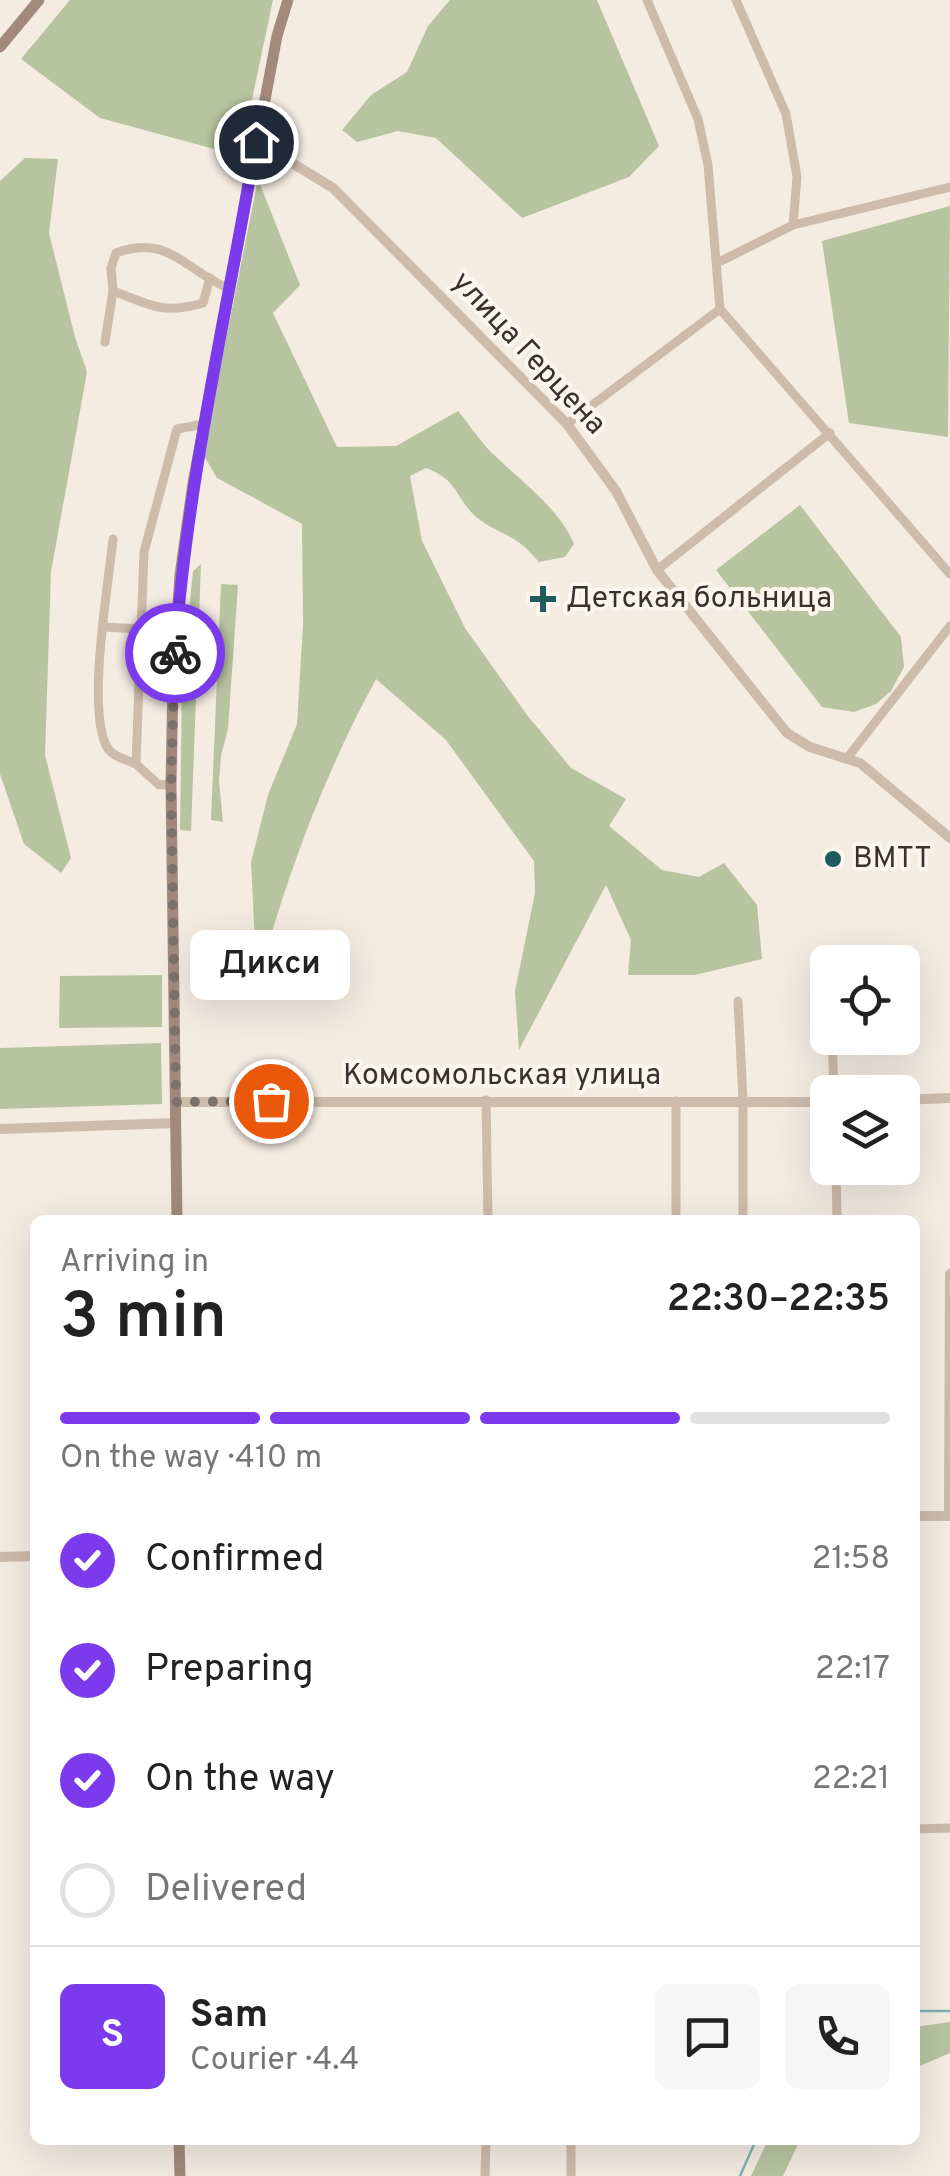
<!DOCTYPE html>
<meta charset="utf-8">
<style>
body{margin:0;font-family:Overpass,sans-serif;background:#f6f6f6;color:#222;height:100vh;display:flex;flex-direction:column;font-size:38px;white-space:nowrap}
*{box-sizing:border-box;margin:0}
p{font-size:32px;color:#767676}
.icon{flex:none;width:55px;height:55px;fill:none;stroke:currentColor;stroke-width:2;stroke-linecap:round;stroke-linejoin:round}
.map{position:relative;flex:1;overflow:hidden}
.drawer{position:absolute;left:30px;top:1215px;width:890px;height:930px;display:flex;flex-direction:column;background:#fff;border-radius:15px;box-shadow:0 10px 40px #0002}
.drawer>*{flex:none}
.tools{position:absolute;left:810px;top:945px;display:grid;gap:20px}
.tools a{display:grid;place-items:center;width:110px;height:110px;border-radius:15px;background:#fff;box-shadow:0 10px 40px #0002;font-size:50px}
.pin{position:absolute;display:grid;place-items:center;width:85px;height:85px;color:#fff;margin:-42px;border:5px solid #fff;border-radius:50%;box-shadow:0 2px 10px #0007}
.courier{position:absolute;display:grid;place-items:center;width:100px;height:100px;margin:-50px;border:8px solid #7c3aed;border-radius:50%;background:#fff;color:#222;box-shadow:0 2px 12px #0007}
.bubble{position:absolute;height:70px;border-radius:15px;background:#fff;box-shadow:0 10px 40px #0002;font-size:32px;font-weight:600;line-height:70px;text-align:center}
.head em{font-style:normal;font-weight:600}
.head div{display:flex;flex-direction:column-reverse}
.head{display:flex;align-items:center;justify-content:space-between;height:170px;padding:0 30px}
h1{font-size:65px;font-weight:600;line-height:75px}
.bar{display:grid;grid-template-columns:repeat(4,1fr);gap:15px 10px;align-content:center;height:120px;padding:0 30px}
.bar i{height:12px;border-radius:8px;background:#e0e0e0}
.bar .selected{background:#7c3aed}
.bar p{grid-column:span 4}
.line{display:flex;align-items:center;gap:25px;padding:0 30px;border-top:2px solid #e0e0e0}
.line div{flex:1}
.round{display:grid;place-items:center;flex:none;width:105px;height:105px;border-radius:15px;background:#f6f6f6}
ol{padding:0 30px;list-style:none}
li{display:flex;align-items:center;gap:30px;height:110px}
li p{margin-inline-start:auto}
li .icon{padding:10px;border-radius:50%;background:#7c3aed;color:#fff;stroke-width:4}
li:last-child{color:#767676}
li i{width:55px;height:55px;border:5px solid #e0e0e0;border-radius:50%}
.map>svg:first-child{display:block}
.green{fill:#b8c4a0}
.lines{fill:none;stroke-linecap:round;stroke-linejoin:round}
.stream{stroke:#7fb0b2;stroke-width:2.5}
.minor{stroke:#cdbbac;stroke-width:9}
.tertiary{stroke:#cdbbac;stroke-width:10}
.secondary{stroke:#a18a7d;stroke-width:11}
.done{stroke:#7c716b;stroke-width:10;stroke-dasharray:0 18}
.route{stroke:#7c3aed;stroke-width:12}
.poi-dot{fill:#1f5a5e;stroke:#fbf5ee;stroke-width:4}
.labels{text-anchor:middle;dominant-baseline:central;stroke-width:8;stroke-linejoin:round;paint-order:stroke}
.street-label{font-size:30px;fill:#3b302b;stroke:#fbf5ee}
.poi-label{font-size:30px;fill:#3b302b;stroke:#fbf5ee;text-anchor:start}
</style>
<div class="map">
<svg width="950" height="2176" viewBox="0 0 950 2176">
<rect width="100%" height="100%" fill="#f4ebe1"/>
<g class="green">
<path d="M70 0H273L240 156 100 118 21 59Z"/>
<path d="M450 0H597L659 146 629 177 522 218 436 138 398 131 357 142 342 130 371 95 407 72 428 26Z"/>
<path d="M25 158 58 159 49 233 75 337 87 372 51 572 45 755 71 858 61 873 24 844 0 774V181Z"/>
<path d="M258 179 300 285 273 313 337 447 396 446 458 411C470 425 480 442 494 455 522 482 559 508 574 544L565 557 539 562C533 556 528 549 521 544 506 532 486 528 472 513 454 493 456 479 426 468L410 476 422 541 465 628 527 715 571 768 626 799 609 826 662 870 699 877 724 863 757 905 762 959 695 975H628L631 940 606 885 519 1050 515 991 535 893 534 861 446 740 376 679C323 777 286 877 257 984L251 862 268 795 297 724 303 624 302 524 217 478 203 454Z"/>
<path d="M950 206 948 437 849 423 822 241Z"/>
<path d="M800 505 901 637 904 667 891 691 876 704 854 712 822 707 716 570Z"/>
<path d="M201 564 191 831 180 830 182 682 193 571Z"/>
<path d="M221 584 238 585 228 729 221 756 219 781 223 822 211 820Z"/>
<path d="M162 975V1027L59 1028 60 976Z"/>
<path d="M161 1043 162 1104 0 1109V1048Z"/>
<path d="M950 2022V2053L915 2068V2027Z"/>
<path d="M768 2140H800L783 2176H751Z"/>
</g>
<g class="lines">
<g class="stream">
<path d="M915 2011H950"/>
<path d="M740 2176 756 2140"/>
</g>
<g class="minor">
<path d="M647 0 698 119 708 165 720 309 950 574"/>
<path d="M736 0 786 114 797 177 793 225"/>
<path d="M717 263 793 225 950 187"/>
<path d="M113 291C151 305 162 315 203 303L210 278"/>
<path d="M105 342 113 291 111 268 116 253C169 233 185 271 230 289"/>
<path d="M567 424 720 309"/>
<path d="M113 539C108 588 88 700 105 743 110 756 124 759 136 764"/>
<path d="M657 570 830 433"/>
<path d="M104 627 139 629"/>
<path d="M848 757 950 626"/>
<path d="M171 784 159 785 136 764 144 552 177 429 204 424"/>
<path d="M738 1001 743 1100V1220"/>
<path d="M832 1038 834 1092"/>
<path d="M486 1100 488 1220"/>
<path d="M836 1168 837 1220"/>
<path d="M676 1220V1101"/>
<path d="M915 1829 950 1828"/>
<path d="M571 2140V2176"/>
<path d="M485 2176 486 2140"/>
</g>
<g class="tertiary">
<path d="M256 141 333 188 567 424 616 491 657 570 787 733 810 747 860 763 950 838"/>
<path d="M902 1100 950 1098"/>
<path d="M175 1102H828"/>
<path d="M0 1129 176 1123"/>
<path d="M915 1516H950"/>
<path d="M949 1516 950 1274"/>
<path d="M0 1557 35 1556"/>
</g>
<g class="secondary">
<path d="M0 47 39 0"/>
<path d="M177 1220 171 784 173 680 180 575 193 483 277 36 288 0"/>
<path d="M179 2140 180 2176"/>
</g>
</g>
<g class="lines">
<path class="done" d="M175 653 171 784 176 1102 271 1101"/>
<path class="route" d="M175 653C187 481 227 312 256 142"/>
</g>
<g class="poi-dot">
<path d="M538 584h10v10h10v10h-10v10h-10v-10h-10v-10h10z"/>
<circle cx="833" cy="859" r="10"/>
</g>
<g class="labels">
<g class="street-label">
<text transform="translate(528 354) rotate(47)">улица Герцена</text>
<text x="502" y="1076">Комсомольская улица</text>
</g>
<g class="poi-label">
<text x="566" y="599">Детская больница</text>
<text x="853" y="859">ВМТТ</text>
</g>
</g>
</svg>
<div class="tools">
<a><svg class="icon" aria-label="locate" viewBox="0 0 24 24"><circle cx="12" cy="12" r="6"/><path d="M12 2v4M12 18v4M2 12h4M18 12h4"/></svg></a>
<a><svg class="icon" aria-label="layers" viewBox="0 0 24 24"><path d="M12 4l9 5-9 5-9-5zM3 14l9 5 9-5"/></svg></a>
</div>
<div class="pin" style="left:271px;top:1101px;background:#ea580c"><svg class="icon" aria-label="bag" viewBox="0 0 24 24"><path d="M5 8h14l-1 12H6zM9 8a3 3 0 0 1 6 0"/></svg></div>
<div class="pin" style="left:256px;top:142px;background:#1f2937"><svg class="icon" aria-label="home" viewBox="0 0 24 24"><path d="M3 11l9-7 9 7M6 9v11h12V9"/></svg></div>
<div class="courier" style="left:175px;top:653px"><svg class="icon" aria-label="bike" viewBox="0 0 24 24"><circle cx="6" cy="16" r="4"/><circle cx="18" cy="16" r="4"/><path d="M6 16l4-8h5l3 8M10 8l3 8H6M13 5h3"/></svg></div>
<div class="bubble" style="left:190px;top:930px;width:160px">Дикси</div>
<section class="drawer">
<div class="head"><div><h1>3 min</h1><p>Arriving in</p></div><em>22:30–22:35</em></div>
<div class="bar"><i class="selected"></i><i class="selected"></i><i class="selected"></i><i></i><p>On the way · 410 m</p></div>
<ol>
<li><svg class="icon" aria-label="check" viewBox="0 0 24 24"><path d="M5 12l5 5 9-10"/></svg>Confirmed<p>21:58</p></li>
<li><svg class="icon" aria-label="check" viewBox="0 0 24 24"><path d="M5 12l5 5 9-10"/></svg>Preparing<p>22:17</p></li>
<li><svg class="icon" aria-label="check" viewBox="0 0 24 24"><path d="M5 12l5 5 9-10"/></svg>On the way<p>22:21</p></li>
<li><i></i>Delivered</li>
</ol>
<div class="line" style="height:180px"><b class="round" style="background:#7c3aed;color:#fff">S</b><div><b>Sam</b><p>Courier · 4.4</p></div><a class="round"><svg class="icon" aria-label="chat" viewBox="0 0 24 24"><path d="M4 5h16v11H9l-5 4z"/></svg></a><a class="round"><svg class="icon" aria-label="phone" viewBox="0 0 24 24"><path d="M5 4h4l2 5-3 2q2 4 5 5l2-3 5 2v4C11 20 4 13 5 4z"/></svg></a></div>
</section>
</div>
